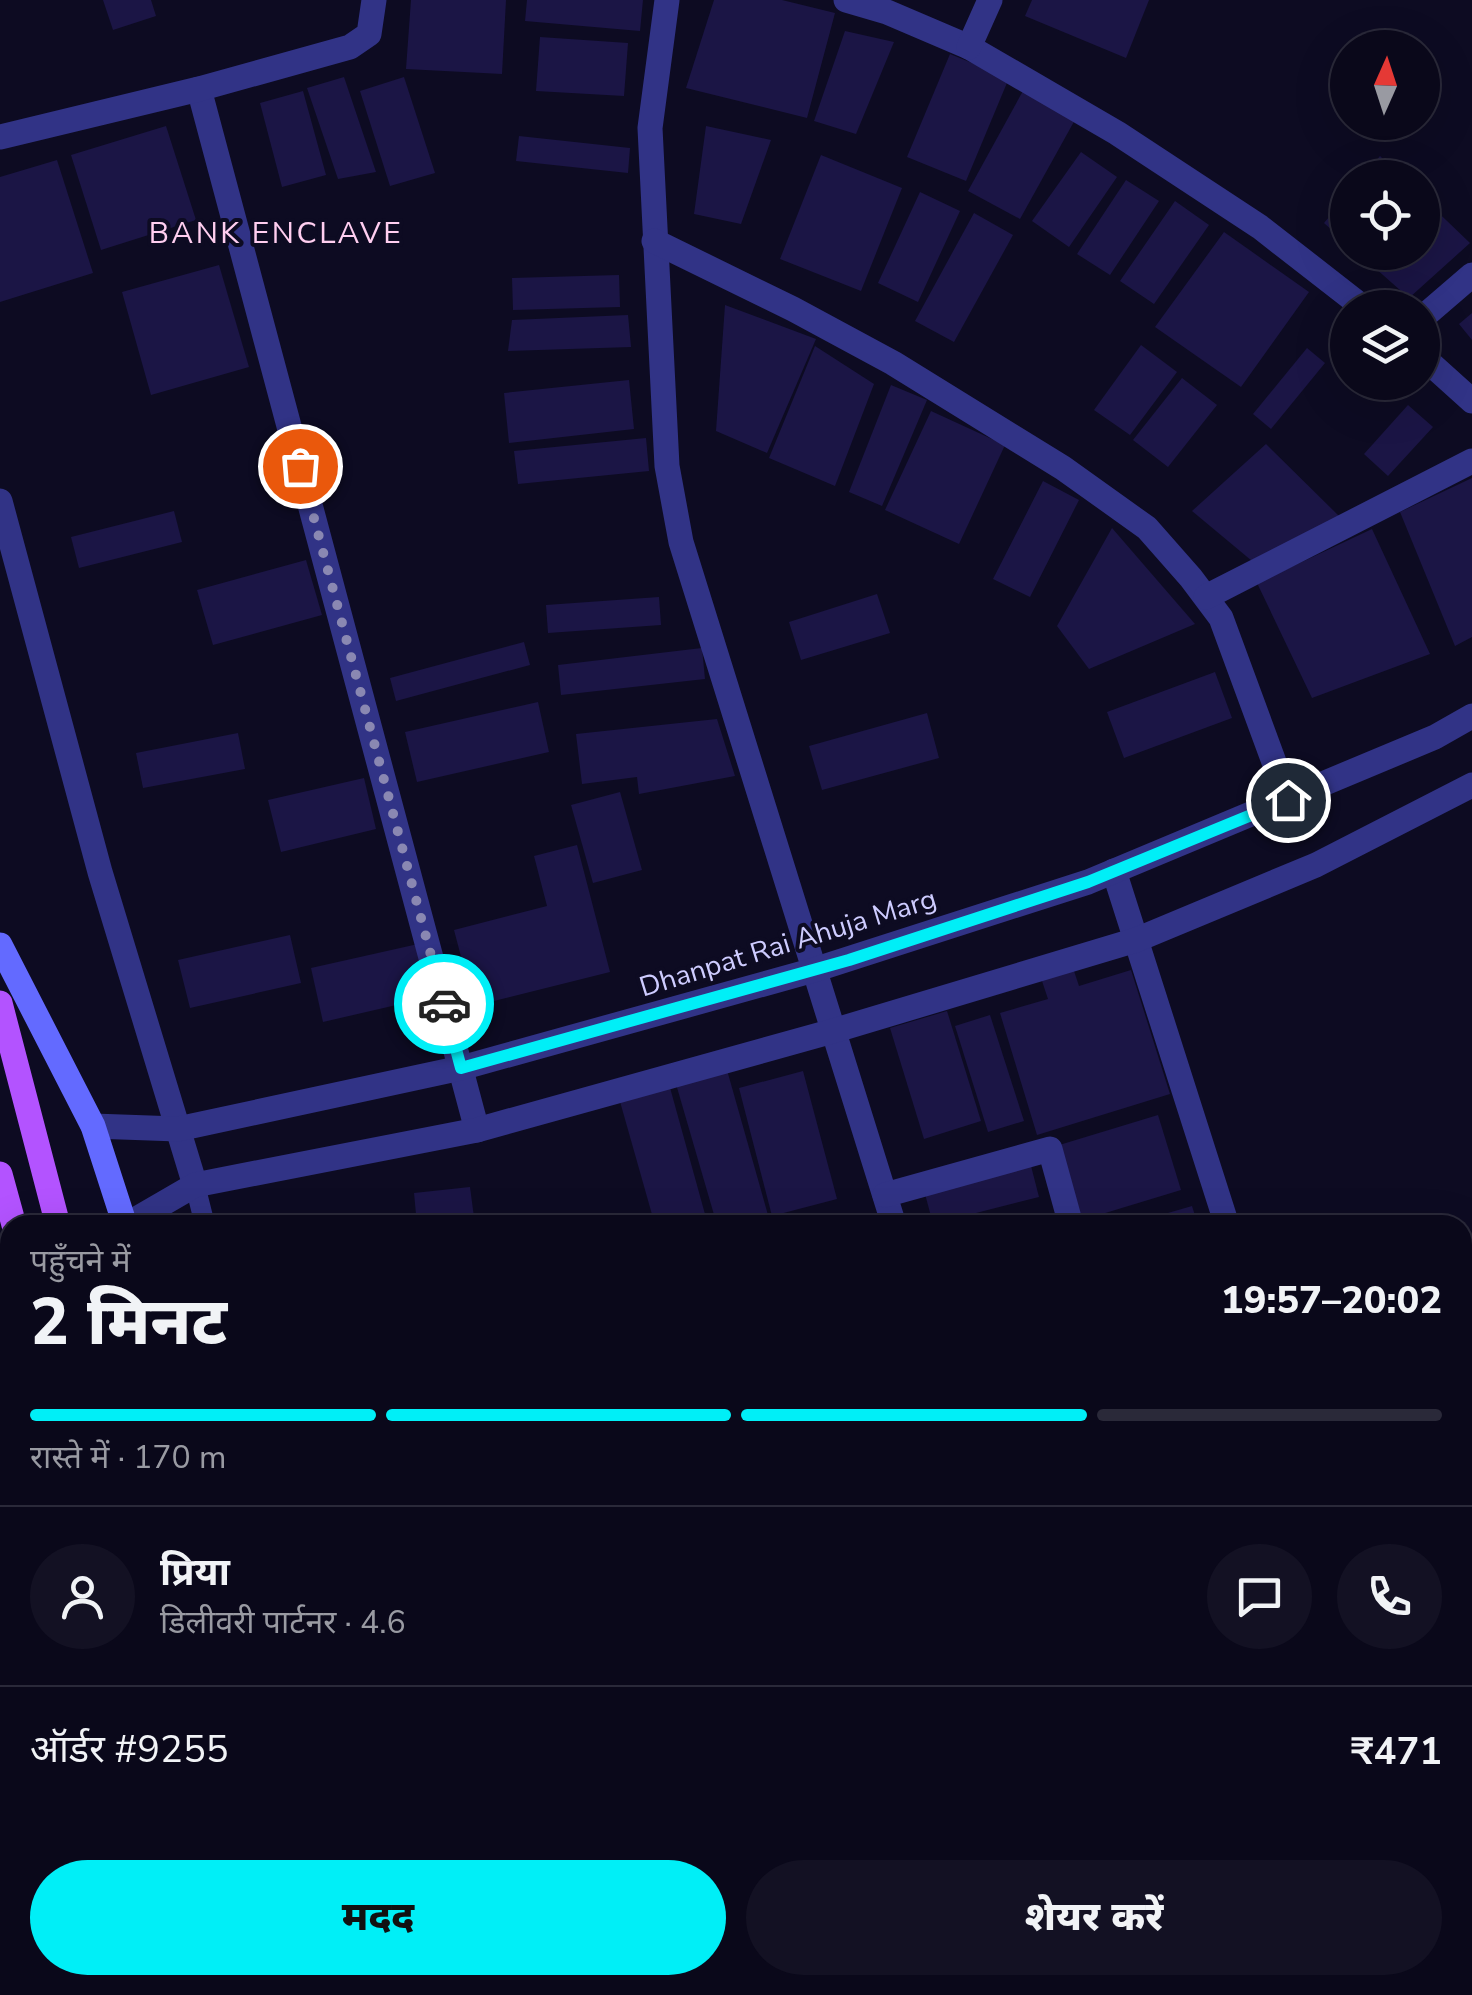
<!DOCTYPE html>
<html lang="hi">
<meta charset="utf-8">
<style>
body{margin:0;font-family:"Nunito Sans","Noto Sans Devanagari",sans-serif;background:#131123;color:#f1f3f6;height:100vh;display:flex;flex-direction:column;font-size:38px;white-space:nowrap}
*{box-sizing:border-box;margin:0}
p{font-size:32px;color:#999aa2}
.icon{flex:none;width:55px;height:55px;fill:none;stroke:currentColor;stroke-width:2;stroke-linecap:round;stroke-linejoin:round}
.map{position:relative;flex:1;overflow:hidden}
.side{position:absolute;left:0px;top:1215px;width:1472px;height:780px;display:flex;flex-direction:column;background:#0a081a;border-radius:30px 30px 0 0;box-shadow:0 10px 40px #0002,0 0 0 2px #2a2939}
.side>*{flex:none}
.needle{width:65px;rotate:3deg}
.controls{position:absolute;left:1330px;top:30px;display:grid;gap:20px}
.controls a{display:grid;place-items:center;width:110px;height:110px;border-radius:50%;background:#0a081a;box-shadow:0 10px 40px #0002,0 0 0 2px #2a2939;font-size:50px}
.pin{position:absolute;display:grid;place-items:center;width:85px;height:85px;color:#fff;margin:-42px;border:5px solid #fff;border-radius:50%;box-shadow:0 2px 10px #0007}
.courier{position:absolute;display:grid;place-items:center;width:100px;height:100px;margin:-50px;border:8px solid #00eff7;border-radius:50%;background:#fff;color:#222;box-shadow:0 2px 12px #0007}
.head em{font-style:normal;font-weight:800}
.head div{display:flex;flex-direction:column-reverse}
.head{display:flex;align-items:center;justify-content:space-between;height:170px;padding:0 30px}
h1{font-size:65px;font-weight:800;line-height:75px}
.bar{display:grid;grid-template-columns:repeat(4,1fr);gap:15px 10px;align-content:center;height:120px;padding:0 30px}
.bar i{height:12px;border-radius:8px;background:#2a2939}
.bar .active{background:#00eff7}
.bar p{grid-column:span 4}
.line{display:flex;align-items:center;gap:25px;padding:0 30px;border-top:2px solid #2a2939}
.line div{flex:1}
.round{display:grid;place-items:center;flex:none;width:105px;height:105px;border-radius:52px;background:#131123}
.button{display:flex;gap:20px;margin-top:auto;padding:20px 30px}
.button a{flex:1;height:115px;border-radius:60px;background:#00eff7;color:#111;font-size:40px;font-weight:800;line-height:115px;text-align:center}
.button a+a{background:#131123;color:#f1f3f6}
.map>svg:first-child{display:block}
.building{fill:#1b1545}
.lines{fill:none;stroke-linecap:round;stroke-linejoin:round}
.lane{stroke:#313386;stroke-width:20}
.street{stroke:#313386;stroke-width:25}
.secondary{stroke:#636aff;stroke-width:25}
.primary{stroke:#b353ff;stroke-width:25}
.rail-casing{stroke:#00eff7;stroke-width:11}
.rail{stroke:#0d0b22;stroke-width:8;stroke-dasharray:22;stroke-linecap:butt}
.done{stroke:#8a88b2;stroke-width:10;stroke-dasharray:0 18}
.route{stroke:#00eff7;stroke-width:12}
.labels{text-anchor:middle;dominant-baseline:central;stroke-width:8;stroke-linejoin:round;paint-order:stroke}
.street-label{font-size:28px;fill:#ceccff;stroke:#0d0b22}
.neighbourhood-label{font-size:30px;letter-spacing:2.5px;fill:#ffcef0;stroke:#0d0b22}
</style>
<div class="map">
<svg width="1472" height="1995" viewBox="0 0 1472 1995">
<rect width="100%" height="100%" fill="#0d0b22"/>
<g class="building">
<path d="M103 0H151L156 16 113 30Z"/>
<path d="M411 0H506L502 74 406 69Z"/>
<path d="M527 0H643L640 31 525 21Z"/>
<path d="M714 0H782L835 13 807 118 686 88Z"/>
<path d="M1032 0H1149L1126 58 1025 16Z"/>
<path d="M845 31 894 42 856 134 814 121Z"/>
<path d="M540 37 628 43 624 96 536 91Z"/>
<path d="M950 54 1009 78 966 181 907 157Z"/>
<path d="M344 77 376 172 338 179 307 88Z"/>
<path d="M404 77 435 173 390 186 360 91Z"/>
<path d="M1024 89 1076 118 1020 219 968 191Z"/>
<path d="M303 91 326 175 282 187 260 103Z"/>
<path d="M166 126 196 220 101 250 71 155Z"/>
<path d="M706 126 771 140 741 224 694 214Z"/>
<path d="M519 136 630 148 628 173 516 161Z"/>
<path d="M1081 152 1117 177 1069 247 1032 221Z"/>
<path d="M821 155 902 188 861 291 780 259Z"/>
<path d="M1380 156 1402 178H1362Z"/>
<path d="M57 160 93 273 0 302V177Z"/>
<path d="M1126 180 1159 201 1110 275 1077 254Z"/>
<path d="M920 192 960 211 918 302 878 283Z"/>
<path d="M1348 195V244L1324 223Z"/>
<path d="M1422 197 1470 243 1409 298 1357 252H1422Z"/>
<path d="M1175 201 1209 225 1154 304 1120 281Z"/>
<path d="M974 213 1013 235 954 342 915 321Z"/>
<path d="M1224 232 1309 292 1241 387 1155 327Z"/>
<path d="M219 265 249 367 151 395 122 292Z"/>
<path d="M619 275 620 307 513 310 512 278Z"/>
<path d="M725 305 816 339 767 453 716 431Z"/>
<path d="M1472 313V340L1459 324Z"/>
<path d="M628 315 631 347 508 351 512 320Z"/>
<path d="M1141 345 1177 372 1130 435 1094 410Z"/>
<path d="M815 346 874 384 835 486 769 458Z"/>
<path d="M1307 348 1325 363 1271 429 1253 414Z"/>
<path d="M1182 378 1217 405 1168 467 1133 440Z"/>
<path d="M629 380 634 429 509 443 504 393Z"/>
<path d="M891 385 927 400 882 506 849 492Z"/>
<path d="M1408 405 1433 427 1388 476 1364 454Z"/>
<path d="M931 411 1005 445 959 544 885 510Z"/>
<path d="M646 438 649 471 518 484 514 451Z"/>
<path d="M1266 444 1340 517 1252 561 1192 511Z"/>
<path d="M1472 478V637L1455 646 1400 512Z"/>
<path d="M1043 481 1079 500 1030 597 993 579Z"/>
<path d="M174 511 182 542 79 568 71 537Z"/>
<path d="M1112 528 1195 624 1089 669 1057 626Z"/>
<path d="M1372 529 1430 654 1312 698 1257 583Z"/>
<path d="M306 560 322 615 213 645 197 590Z"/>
<path d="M877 594 890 633 801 660 789 622Z"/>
<path d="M659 597 661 625 548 633 546 605Z"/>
<path d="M524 642 530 665 396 701 390 678Z"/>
<path d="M702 648 705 679 561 695 558 665Z"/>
<path d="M1215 672 1232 718 1124 758 1107 712Z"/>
<path d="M538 702 549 752 417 782 405 732Z"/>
<path d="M927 713 939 758 822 790 809 746Z"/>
<path d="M717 719 735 776 639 794 637 777 582 784 576 734Z"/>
<path d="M238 733 245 769 143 788 136 753Z"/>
<path d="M364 778 376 829 281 852 268 800Z"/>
<path d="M620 792 642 870 593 883 571 805Z"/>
<path d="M577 845 610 972 474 1006 454 930 547 906 534 856Z"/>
<path d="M290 935 301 983 190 1008 178 960Z"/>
<path d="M418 944 431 997 323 1022 311 968Z"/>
<path d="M1071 962 1079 986 1131 970 1170 1094 1037 1135 1000 1013 1048 999 1039 972Z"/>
<path d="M947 1011 981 1121 924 1139 890 1028Z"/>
<path d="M990 1015 1024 1121 988 1132 955 1026Z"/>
<path d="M727 1070 768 1215 732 1225H717L676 1084Z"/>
<path d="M803 1071 837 1199 772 1216 739 1088Z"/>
<path d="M669 1084 708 1225H655L619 1098Z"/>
<path d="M1158 1115 1181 1190 1079 1221 1056 1146Z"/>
<path d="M1030 1162 1039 1197 933 1224 924 1190Z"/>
<path d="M470 1187 475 1225H417L414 1193Z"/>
<path d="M1192 1206 1198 1225H1130V1224Z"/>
<path d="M1472 1403V1460L1462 1465V1407Z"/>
<path d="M1472 1719V1746L1462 1749V1722Z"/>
<path d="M1 1727 10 1757V1953L0 1956Z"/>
<path d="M1472 1972V1995H1409L1436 1985H1462V1976Z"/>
<path d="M41 1985H61L64 1995H3Z"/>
<path d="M736 1985H872V1986L839 1995H738Z"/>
<path d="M1151 1985H1202L1177 1995H1155Z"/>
<path d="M1222 1985H1273L1277 1995H1195Z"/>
<path d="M1323 1985H1386L1360 1995H1327Z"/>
</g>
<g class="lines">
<g class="lane">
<path d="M195 1185 205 1225"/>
<path d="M0 1653 10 1689"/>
<path d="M400 1985 403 1995"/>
</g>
<g class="street">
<path d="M667 0 650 128 667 466 681 542 894 1225"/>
<path d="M846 0 887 12 969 47 1117 133 1260 227 1364 308"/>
<path d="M969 47 990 0"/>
<path d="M199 89 477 1130"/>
<path d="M0 137 199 89 350 47 369 34 374 0"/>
<path d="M654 241 793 309 893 363 1063 468 1147 528 1191 578 1221 618 1288 800"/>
<path d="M1422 318 1472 275"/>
<path d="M1422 356 1472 401"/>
<path d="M0 501 100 872 195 1185"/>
<path d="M1206 597 1472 461"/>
<path d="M1114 871 1227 1225"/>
<path d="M93 1126 178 1129 461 1068 814 970 1088 882 1435 737 1472 716"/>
<path d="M885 1195 1050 1149 1071 1225"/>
<path d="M126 1225 195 1185 477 1130 833 1031 1136 940 1316 865 1472 785"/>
<path d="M1462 1503 1472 1499"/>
<path d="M674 1985 677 1995"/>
<path d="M950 1985 953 1995"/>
<path d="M1127 1985 1130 1995"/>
<path d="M1289 1985 1291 1995"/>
<path d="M1383 1995 1411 1985"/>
</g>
<g class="secondary">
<path d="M0 945 93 1126 125 1225"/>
<path d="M0 1376 10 1419"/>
<path d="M0 1580 10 1581"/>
<path d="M159 1985 161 1995"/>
<path d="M336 1985 339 1995"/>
</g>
<g class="primary">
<path d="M0 1003 58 1225"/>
<path d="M0 1174 14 1225"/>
<path d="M223 1985 226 1995"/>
<path d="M263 1985 266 1995"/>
</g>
<defs>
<g id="rail">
<path d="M0 1373 10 1409"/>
<path d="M0 1514 10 1550"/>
<path d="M117 1985 119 1995"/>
<path d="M156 1985 159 1995"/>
</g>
</defs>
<use href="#rail" class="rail-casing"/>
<use href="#rail" class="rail"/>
</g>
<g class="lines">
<path class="done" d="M300 466 444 1004"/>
<path class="route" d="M444 1004 461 1068 849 960 1088 882 1288 800"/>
</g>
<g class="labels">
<g class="street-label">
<text transform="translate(788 943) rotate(-17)">Dhanpat Rai Ahuja Marg</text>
</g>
<g class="neighbourhood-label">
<text x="276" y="233">BANK ENCLAVE</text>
</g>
</g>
</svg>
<div class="controls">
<a><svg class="needle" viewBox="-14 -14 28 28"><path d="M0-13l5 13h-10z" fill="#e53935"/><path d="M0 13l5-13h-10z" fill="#999aa2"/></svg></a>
<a><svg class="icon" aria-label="locate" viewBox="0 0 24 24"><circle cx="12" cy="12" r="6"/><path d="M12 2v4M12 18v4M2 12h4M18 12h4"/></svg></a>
<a><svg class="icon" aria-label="layers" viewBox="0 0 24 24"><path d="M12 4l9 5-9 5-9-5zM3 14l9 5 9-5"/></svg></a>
</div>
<div class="pin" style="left:300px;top:466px;background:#ea580c"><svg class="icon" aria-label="bag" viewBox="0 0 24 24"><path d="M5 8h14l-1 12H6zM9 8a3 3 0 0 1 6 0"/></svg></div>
<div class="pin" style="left:1288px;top:800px;background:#1f2937"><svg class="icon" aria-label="home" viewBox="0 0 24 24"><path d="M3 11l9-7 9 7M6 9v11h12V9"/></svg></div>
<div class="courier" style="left:444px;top:1004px"><svg class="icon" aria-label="car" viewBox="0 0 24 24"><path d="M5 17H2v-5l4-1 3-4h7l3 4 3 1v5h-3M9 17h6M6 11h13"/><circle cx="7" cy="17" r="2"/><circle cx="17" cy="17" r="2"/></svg></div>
<section class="side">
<div class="head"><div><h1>2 मिनट</h1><p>पहुँचने में</p></div><em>19:57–20:02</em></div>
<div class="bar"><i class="active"></i><i class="active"></i><i class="active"></i><i></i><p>रास्ते में · 170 m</p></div>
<div class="line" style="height:180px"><a class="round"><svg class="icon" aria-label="person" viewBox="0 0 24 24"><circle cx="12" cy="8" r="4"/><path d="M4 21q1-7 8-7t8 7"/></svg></a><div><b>प्रिया</b><p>डिलीवरी पार्टनर · 4.6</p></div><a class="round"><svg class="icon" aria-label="chat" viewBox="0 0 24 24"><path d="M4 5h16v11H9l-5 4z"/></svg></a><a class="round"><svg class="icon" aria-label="phone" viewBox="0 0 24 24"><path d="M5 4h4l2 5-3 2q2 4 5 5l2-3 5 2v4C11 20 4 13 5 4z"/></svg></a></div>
<div class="line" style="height:130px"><div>ऑर्डर #9255</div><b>₹471</b></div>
<div class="button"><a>मदद</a><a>शेयर करें</a></div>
</section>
</div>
